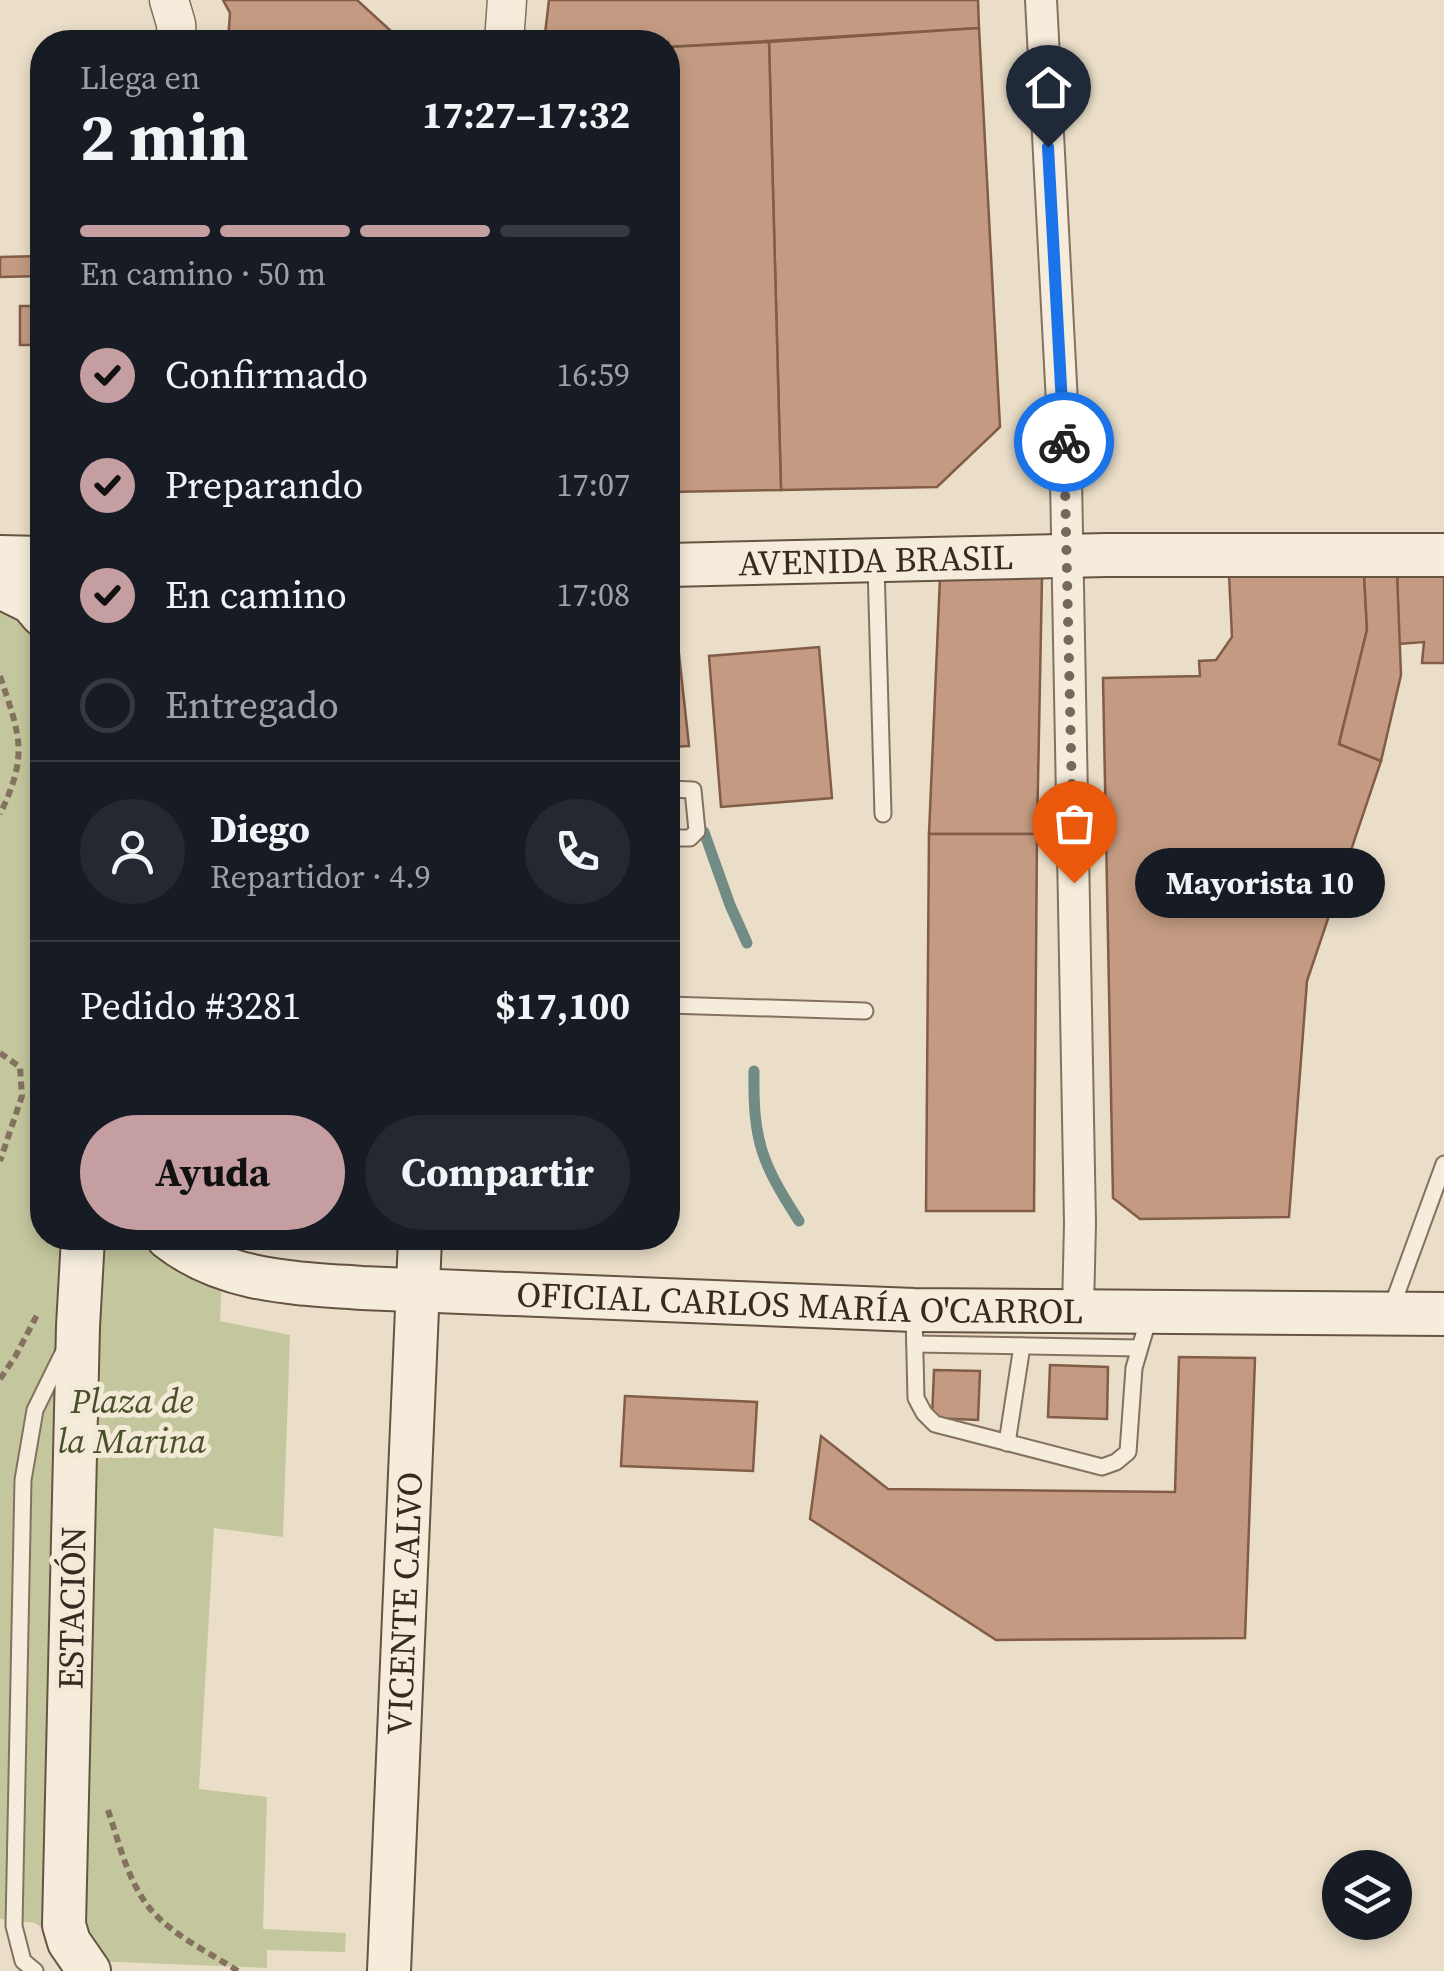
<!DOCTYPE html>
<html lang="es">
<meta charset="utf-8">
<style>
body{margin:0;font-family:"Source Serif 4",serif;background:#242831;color:#f1f3f6;height:100vh;display:flex;flex-direction:column;font-size:38px;white-space:nowrap}
*{box-sizing:border-box;margin:0}
p{font-size:32px;color:#9ea1a6}
.icon{flex:none;width:55px;height:55px;fill:none;stroke:currentColor;stroke-width:2;stroke-linecap:round;stroke-linejoin:round}
.map{position:relative;flex:1;overflow:hidden}
.details{position:absolute;left:30px;top:30px;width:650px;height:1220px;display:flex;flex-direction:column;background:#171b24;border-radius:40px;box-shadow:0 5px 15px #0003}
.details>*{flex:none}
.tools{position:absolute;left:1322px;top:1850px;display:grid;gap:20px}
.tools a{display:grid;place-items:center;width:90px;height:90px;border-radius:50%;background:#171b24;box-shadow:0 5px 15px #0003;font-size:50px}
.pin{position:absolute;display:grid;place-items:center;width:85px;height:85px;color:#fff;margin:-102px -42px;border-radius:50% 50% 50% 0;rotate:-45deg;box-shadow:0 0 10px #0007}
.pin .icon{rotate:45deg}
.courier{position:absolute;display:grid;place-items:center;width:100px;height:100px;margin:-50px;border:8px solid #1a73e8;border-radius:50%;background:#fff;color:#222;box-shadow:0 2px 12px #0007}
.bubble{position:absolute;height:70px;border-radius:35px;background:#171b24;box-shadow:0 5px 15px #0003;font-size:32px;font-weight:700;line-height:70px;text-align:center}
.headline em{font-style:normal;font-weight:700}
.headline div{display:flex;flex-direction:column-reverse}
.headline{display:flex;align-items:center;justify-content:space-between;height:170px;padding:0 50px}
h1{font-size:65px;font-weight:700;line-height:75px}
.bar{display:grid;grid-template-columns:repeat(4,1fr);gap:15px 10px;align-content:center;height:120px;padding:0 50px}
.bar i{height:12px;border-radius:8px;background:#363941}
.bar .current{background:#c49ea1}
.bar p{grid-column:span 4}
.line{display:flex;align-items:center;gap:25px;padding:0 50px;border-top:2px solid #363941}
.line div{flex:1}
.round{display:grid;place-items:center;flex:none;width:105px;height:105px;border-radius:52px;background:#242831}
ol{padding:0 50px;list-style:none}
li{display:flex;align-items:center;gap:30px;height:110px}
li p{margin-inline-start:auto}
li .icon{padding:10px;border-radius:50%;background:#c49ea1;color:#111;stroke-width:4}
li:last-child{color:#9ea1a6}
li i{width:55px;height:55px;border:5px solid #363941;border-radius:50%}
.primary-button{display:flex;gap:20px;margin-top:auto;padding:20px 50px}
.primary-button a{flex:1;height:115px;border-radius:60px;background:#c49ea1;color:#111;font-size:40px;font-weight:700;line-height:115px;text-align:center}
.primary-button a+a{background:#242831;color:#f1f3f6}
.map>svg:first-child{display:block}
.green{fill:#c4c79d}
.lines{fill:none;stroke-linecap:round;stroke-linejoin:round}
.stream{stroke:#708c84;stroke-width:11}
.building{fill:#c49b82;stroke:#815c47;stroke-width:2.5}
.service-casing{stroke:#84715f;stroke-width:19}
.minor-casing{stroke:#84715f;stroke-width:34}
.tertiary-casing{stroke:#84715f;stroke-width:41}
.secondary-casing{stroke:#665342;stroke-width:46}
.path{stroke:#84715f;stroke-width:6;stroke-dasharray:8 5;stroke-linecap:butt}
.service{stroke:#f5ecdb;stroke-width:15}
.minor{stroke:#f5ecdb;stroke-width:30}
.tertiary{stroke:#f5ecdb;stroke-width:38}
.secondary{stroke:#f5ecdb;stroke-width:42}
.done{stroke:#75695b;stroke-width:10;stroke-dasharray:0 18}
.route{stroke:#1a73e8;stroke-width:12}
.labels{text-anchor:middle;dominant-baseline:central;stroke-width:10;stroke-linejoin:round;paint-order:stroke}
.street-label{font-size:35px;fill:#362a21;stroke:#f2e9d7}
.park-label{font-size:35px;font-style:italic;fill:#48502a;stroke:#f2e9d7}
</style>
<div class="map">
<svg width="1444" height="1971" viewBox="0 0 1444 1971">
<rect width="100%" height="100%" fill="#eadec8"/>
<path class="green" d="M0 599H42V1238H224L220 1321 290 1335 283 1537 214 1528 199 1789 267 1797 263 1929 346 1933 345 1952 267 1950V1968L92 1961 35 1923 0 1919Z"/>
<g class="lines">
<g class="stream">
<path d="M704 832 730 905 747 943"/>
<path d="M754 1071C753 1141 761 1162 799 1221"/>
</g>
</g>
<g class="building">
<path d="M223 0H357L403 42H228L230 13Z"/>
<path d="M549 0H978L979 28 668 47V42H544Z"/>
<path d="M979 28 1000 427 937 487 781 490 769 42Z"/>
<path d="M769 42 781 490 668 492V47Z"/>
<path d="M42 256V276L0 277V257Z"/>
<rect x="20" y="306" width="22" height="39"/>
<path d="M1444 572V663H1422L1424 642 1399 644 1397 573Z"/>
<path d="M1364 573 1367 630 1339 744 1381 761 1307 981 1289 1217 1140 1219 1113 1198 1103 678 1200 676 1199 661 1216 660 1232 637 1229 574Z"/>
<path d="M1364 573H1397L1401 675 1381 761 1339 744 1367 630Z"/>
<path d="M1042 577 1037 834H929L940 578Z"/>
<path d="M672 590 689 746 668 747V591Z"/>
<path d="M819 647 832 798 721 807 709 656Z"/>
<path d="M929 834H1037L1034 1211H926Z"/>
<path d="M1179 1357 1255 1358 1245 1638 996 1640 810 1519 821 1436 888 1489 1175 1492Z"/>
<path d="M1050 1365 1108 1367 1107 1419 1048 1417Z"/>
<path d="M934 1370 980 1371 978 1420 932 1418Z"/>
<path d="M625 1396 757 1402 753 1471 621 1466Z"/>
</g>
<g class="lines">
<defs>
<g id="service">
<path d="M876 565 883 814"/>
<path d="M668 789 693 790 697 831 690 838H668"/>
<path d="M668 1005 865 1011"/>
<path d="M1391 1309 1444 1164"/>
<path d="M914 1314 916 1398 924 1413 935 1424 1102 1467 1116 1462 1128 1452 1134 1368 1149 1317"/>
<path d="M915 1344 1139 1348"/>
<path d="M1007 1443 1022 1346"/>
<path d="M35 1971 23 1961 14 1926 23 1480 35 1410 64 1351"/>
</g>
<path id="minor" d="M1041 0 1066 480 1080 1223 1078 1310"/>
<g id="tertiary">
<path d="M169 0 176 24 177 42"/>
<path d="M504 42 507 0"/>
</g>
<g id="secondary">
<path d="M0 557 42 558"/>
<path id="s1" d="M668 565 1107 555H1444"/>
<path d="M0 587 31 602 42 615"/>
<path d="M83 1238 78 1326 64 1925 69 1942 89 1971"/>
<path id="s2" d="M168 1238C224 1282 293 1283 362 1288L914 1310 1444 1314"/>
<path id="s3" d="M389 1971 420 1238"/>
</g>
</defs>
<use href="#service" class="service-casing"/>
<use href="#minor" class="minor-casing"/>
<use href="#tertiary" class="tertiary-casing"/>
<use href="#secondary" class="secondary-casing"/>
<g class="path">
<path d="M0 676C20 736 29 754 0 814"/>
<path d="M0 1053 20 1067 22 1096 0 1161"/>
<path d="M0 1379 15 1357 37 1315"/>
<path d="M108 1810C118 1840 126 1873 143 1899 163 1931 207 1951 238 1971"/>
</g>
<use href="#service" class="service"/>
<use href="#minor" class="minor"/>
<use href="#tertiary" class="tertiary"/>
<use href="#secondary" class="secondary"/>
</g>
<g class="lines">
<path class="done" d="M1064 442 1074 883"/>
<path class="route" d="M1048 147 1064 442"/>
</g>
<g class="labels">
<g class="street-label">
<text stroke="none"><textPath href="#s1" startOffset="208">AVENIDA BRASIL</textPath></text>
<text stroke="none"><textPath href="#s2" startOffset="642">OFICIAL CARLOS MARÍA O'CARROL</textPath></text>
<text stroke="none"><textPath href="#s3" startOffset="368">VICENTE CALVO</textPath></text>
<text transform="translate(72 1608) rotate(-89)">ESTACIÓN</text>
</g>
<g class="park-label">
<text x="132" y="1401">Plaza de<tspan x="132" dy="40">la Marina</tspan></text>
</g>
</g>
</svg>
<div class="tools">
<a><svg class="icon" aria-label="layers" viewBox="0 0 24 24"><path d="M12 4l9 5-9 5-9-5zM3 14l9 5 9-5"/></svg></a>
</div>
<div class="pin" style="left:1074px;top:883px;background:#ea580c"><svg class="icon" aria-label="bag" viewBox="0 0 24 24"><path d="M5 8h14l-1 12H6zM9 8a3 3 0 0 1 6 0"/></svg></div>
<div class="pin" style="left:1048px;top:147px;background:#1f2937"><svg class="icon" aria-label="home" viewBox="0 0 24 24"><path d="M3 11l9-7 9 7M6 9v11h12V9"/></svg></div>
<div class="courier" style="left:1064px;top:442px"><svg class="icon" aria-label="bike" viewBox="0 0 24 24"><circle cx="6" cy="16" r="4"/><circle cx="18" cy="16" r="4"/><path d="M6 16l4-8h5l3 8M10 8l3 8H6M13 5h3"/></svg></div>
<div class="bubble" style="left:1135px;top:848px;width:250px">Mayorista 10</div>
<section class="details">
<div class="headline"><div><h1>2 min</h1><p>Llega en</p></div><em>17:27–17:32</em></div>
<div class="bar"><i class="current"></i><i class="current"></i><i class="current"></i><i></i><p>En camino · 50 m</p></div>
<ol>
<li><svg class="icon" aria-label="check" viewBox="0 0 24 24"><path d="M5 12l5 5 9-10"/></svg>Confirmado<p>16:59</p></li>
<li><svg class="icon" aria-label="check" viewBox="0 0 24 24"><path d="M5 12l5 5 9-10"/></svg>Preparando<p>17:07</p></li>
<li><svg class="icon" aria-label="check" viewBox="0 0 24 24"><path d="M5 12l5 5 9-10"/></svg>En camino<p>17:08</p></li>
<li><i></i>Entregado</li>
</ol>
<div class="line" style="height:180px"><a class="round"><svg class="icon" aria-label="person" viewBox="0 0 24 24"><circle cx="12" cy="8" r="4"/><path d="M4 21q1-7 8-7t8 7"/></svg></a><div><b>Diego</b><p>Repartidor · 4.9</p></div><a class="round"><svg class="icon" aria-label="phone" viewBox="0 0 24 24"><path d="M5 4h4l2 5-3 2q2 4 5 5l2-3 5 2v4C11 20 4 13 5 4z"/></svg></a></div>
<div class="line" style="height:130px"><div>Pedido #3281</div><b>$17,100</b></div>
<div class="primary-button"><a>Ayuda</a><a>Compartir</a></div>
</section>
</div>
